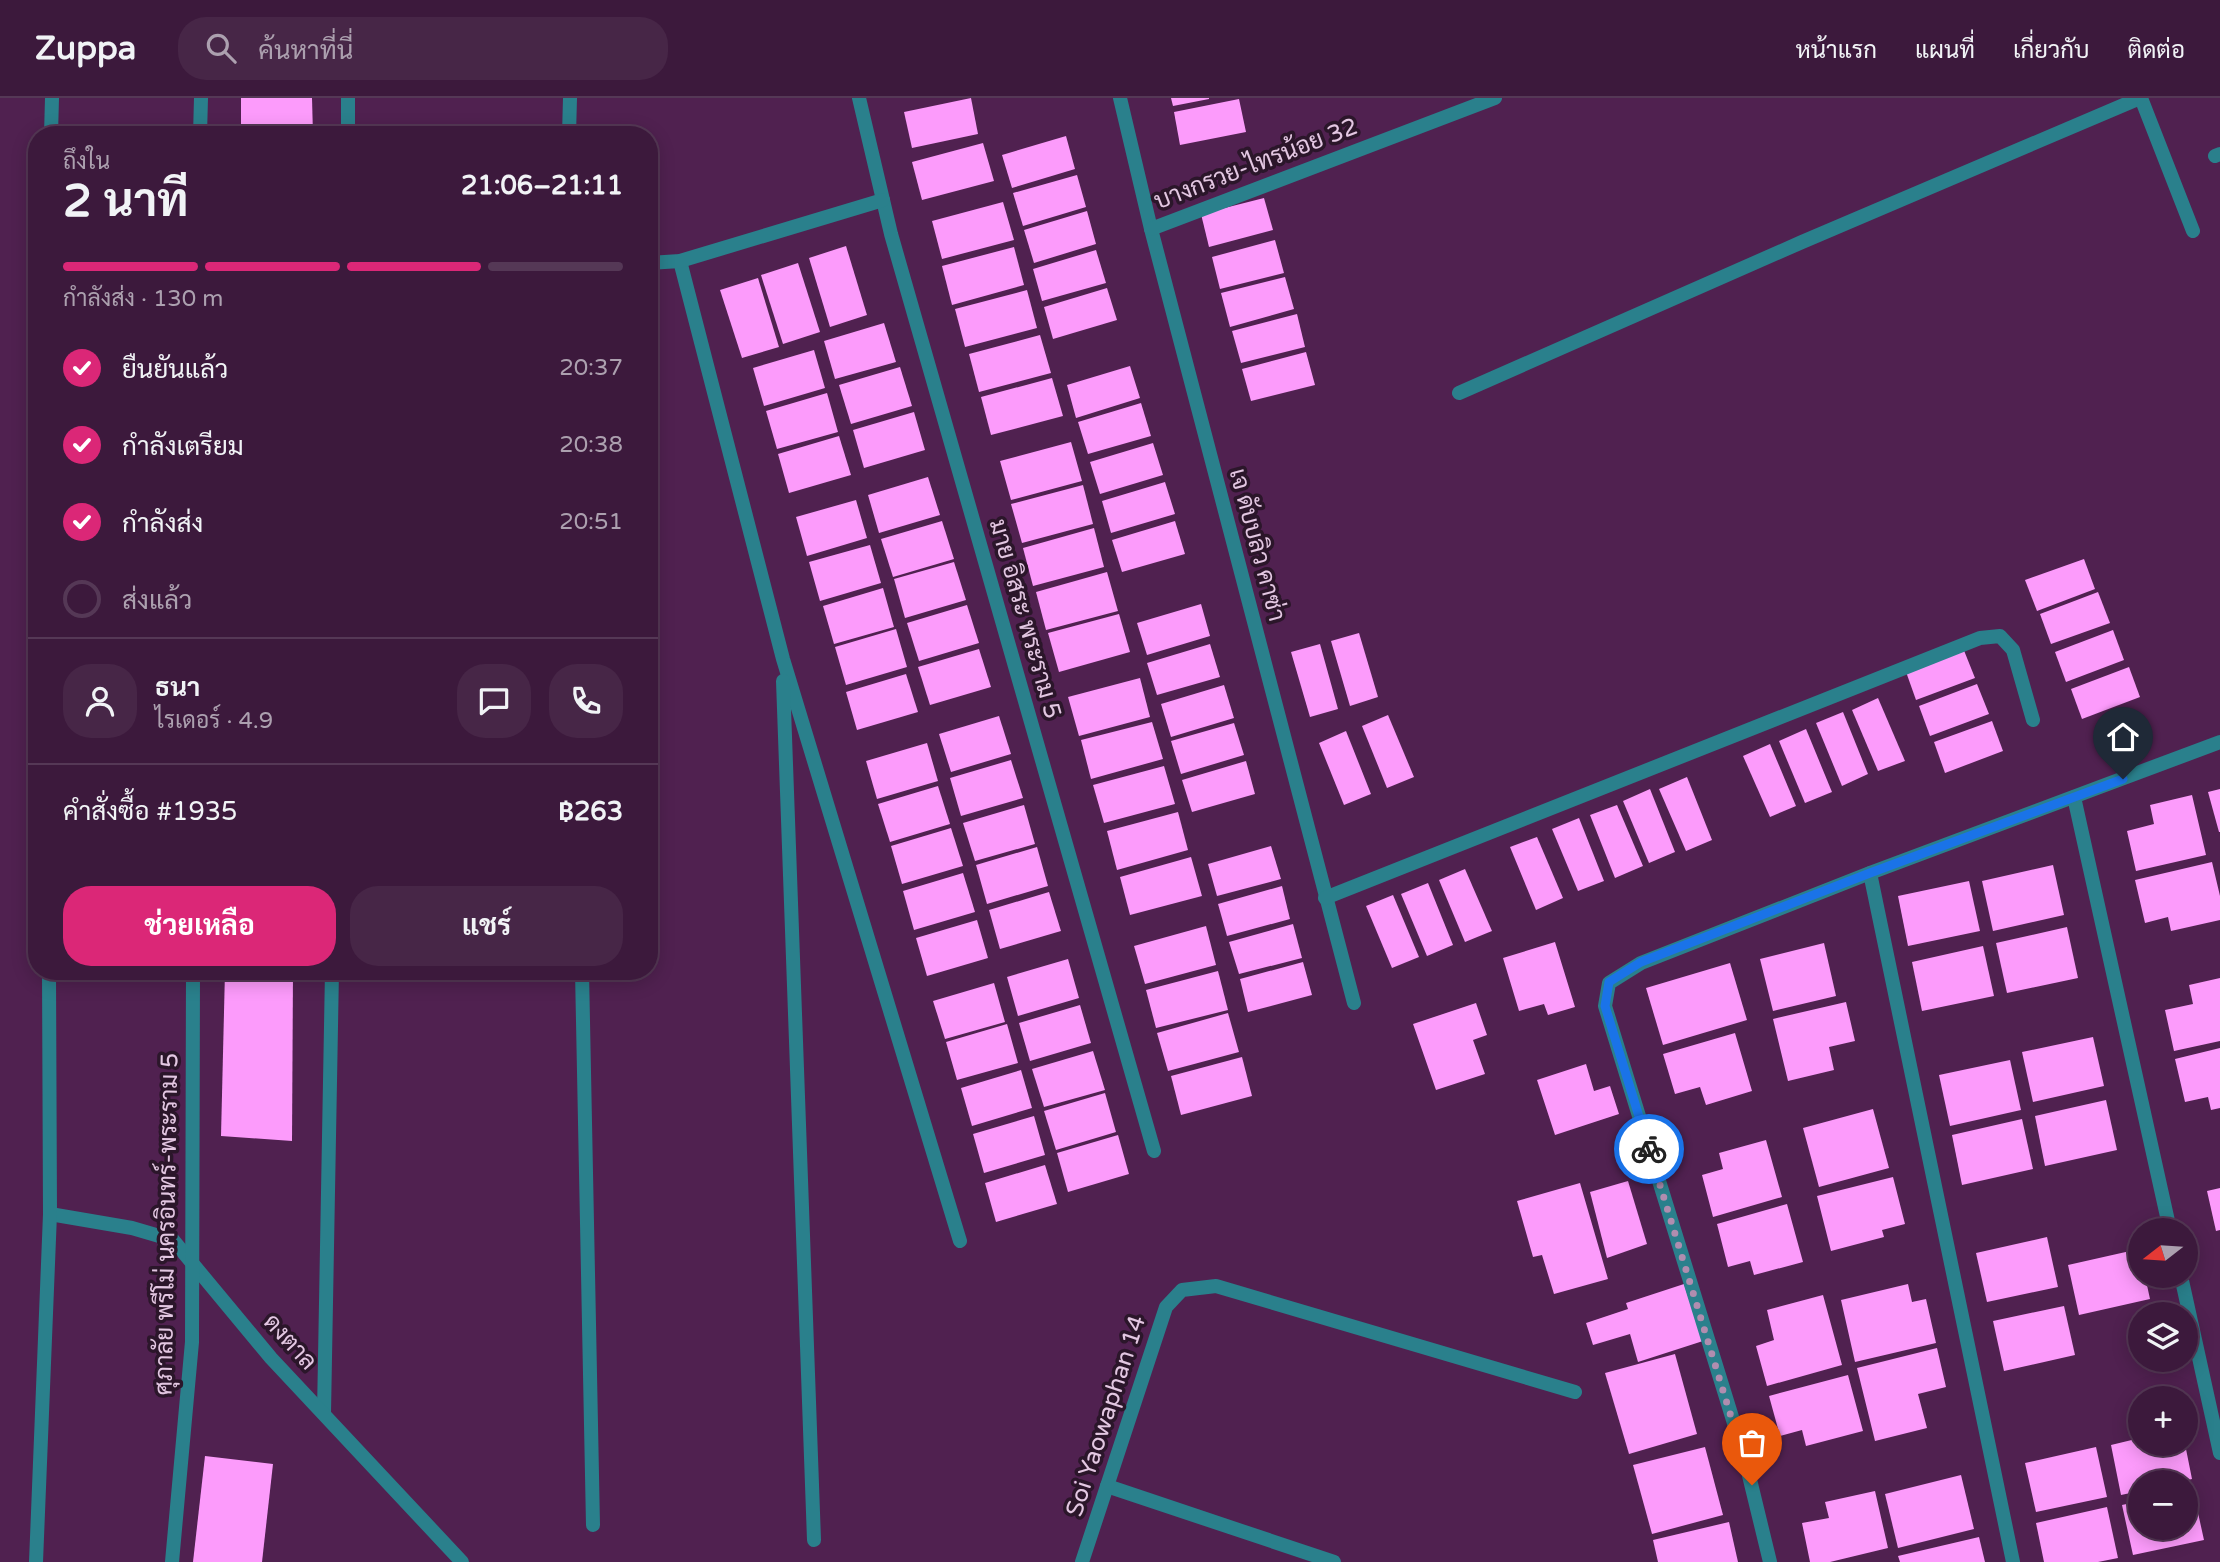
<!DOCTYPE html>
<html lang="th">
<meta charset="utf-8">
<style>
body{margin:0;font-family:"Varela Round",Sarabun,sans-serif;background:#472647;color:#f1f3f6;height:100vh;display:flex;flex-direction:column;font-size:26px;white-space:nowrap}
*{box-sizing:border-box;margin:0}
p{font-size:23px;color:#aca0af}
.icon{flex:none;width:38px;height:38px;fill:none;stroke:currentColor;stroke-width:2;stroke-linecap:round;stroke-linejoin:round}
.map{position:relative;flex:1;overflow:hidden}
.details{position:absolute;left:28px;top:28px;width:630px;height:854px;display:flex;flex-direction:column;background:#3c193c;border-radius:28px;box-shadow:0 4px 18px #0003,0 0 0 2px #553856}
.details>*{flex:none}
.needle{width:46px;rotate:253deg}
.controls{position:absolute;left:2128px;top:1120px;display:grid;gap:14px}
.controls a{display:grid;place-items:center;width:70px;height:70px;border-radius:50%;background:#3c193c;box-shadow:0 4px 18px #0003,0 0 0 2px #553856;font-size:35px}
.pin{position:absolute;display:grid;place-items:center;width:60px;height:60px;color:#fff;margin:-72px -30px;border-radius:50% 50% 50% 0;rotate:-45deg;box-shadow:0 0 7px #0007}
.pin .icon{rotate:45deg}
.courier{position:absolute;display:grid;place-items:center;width:70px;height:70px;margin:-35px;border:5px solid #1a73e8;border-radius:50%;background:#fff;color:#222;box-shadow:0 2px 9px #0007}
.overview em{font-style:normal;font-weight:700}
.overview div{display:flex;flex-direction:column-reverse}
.overview{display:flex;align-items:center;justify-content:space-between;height:119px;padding:0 35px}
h1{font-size:46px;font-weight:700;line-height:52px}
.bar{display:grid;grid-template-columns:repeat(4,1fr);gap:10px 7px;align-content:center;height:84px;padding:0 35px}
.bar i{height:9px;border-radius:5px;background:#553856}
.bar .on{background:#db2777}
.bar p{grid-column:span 4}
.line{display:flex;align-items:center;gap:18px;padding:0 35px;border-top:2px solid #553856}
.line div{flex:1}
.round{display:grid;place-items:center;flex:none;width:74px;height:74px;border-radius:28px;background:#472647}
ol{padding:0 35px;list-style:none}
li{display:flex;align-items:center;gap:21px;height:77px}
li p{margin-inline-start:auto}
li .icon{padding:7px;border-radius:50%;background:#db2777;color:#fff;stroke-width:4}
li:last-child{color:#aca0af}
li i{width:38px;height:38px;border:4px solid #553856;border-radius:50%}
.cta{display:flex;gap:14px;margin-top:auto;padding:14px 35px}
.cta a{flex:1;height:80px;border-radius:28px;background:#db2777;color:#fff;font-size:28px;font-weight:700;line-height:80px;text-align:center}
.cta a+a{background:#472647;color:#f1f3f6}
header{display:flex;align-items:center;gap:42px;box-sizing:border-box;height:98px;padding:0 35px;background:#3c193c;border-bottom:2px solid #553856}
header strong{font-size:33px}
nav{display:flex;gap:38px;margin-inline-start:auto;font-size:24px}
.search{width:490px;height:63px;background:#472647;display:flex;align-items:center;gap:18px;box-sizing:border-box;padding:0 24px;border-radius:28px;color:#aca0af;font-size:26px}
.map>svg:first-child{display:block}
.building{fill:#fc9bfb}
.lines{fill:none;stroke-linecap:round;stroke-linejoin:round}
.service{stroke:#2a808c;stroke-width:14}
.minor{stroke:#2a808c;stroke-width:14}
.done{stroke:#b08daf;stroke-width:7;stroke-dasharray:0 12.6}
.route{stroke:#1a73e8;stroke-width:9}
.labels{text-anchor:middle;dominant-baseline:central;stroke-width:7;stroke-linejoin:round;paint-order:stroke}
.street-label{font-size:24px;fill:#e3c7e2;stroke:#2b162a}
</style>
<header>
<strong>Zuppa</strong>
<div class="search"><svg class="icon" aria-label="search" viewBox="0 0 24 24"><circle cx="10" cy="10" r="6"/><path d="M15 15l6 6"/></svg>ค้นหาที่นี่</div>
<nav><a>หน้าแรก</a><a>แผนที่</a><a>เกี่ยวกับ</a><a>ติดต่อ</a></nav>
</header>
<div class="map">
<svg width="2220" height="1464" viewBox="0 0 2220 1464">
<rect width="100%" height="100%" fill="#502150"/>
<g class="building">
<path d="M241 0H312L313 37H241Z"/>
<path d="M971 0 978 36 912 50 904 14Z"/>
<path d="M1171 0H1209V1L1173 8Z"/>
<path d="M1239 1 1246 34 1180 47 1174 14Z"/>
<path d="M1066 38 1075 71 1012 90 1002 57Z"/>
<path d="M983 45 994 83 922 102 912 64Z"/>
<path d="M1077 77 1086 109 1023 128 1013 95Z"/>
<path d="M1264 100 1273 132 1209 149 1201 116Z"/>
<path d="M1003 104 1014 142 942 161 932 123Z"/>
<path d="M1087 113 1096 146 1034 165 1024 132Z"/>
<path d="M1275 142 1284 175 1220 191 1212 159Z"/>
<path d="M846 148 867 217 830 229 809 160Z"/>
<path d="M1014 149 1024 187 952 207 942 168Z"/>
<path d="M1096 152 1106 185 1042 203 1033 171Z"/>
<path d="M798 165 820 234 783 246 761 177Z"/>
<path d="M1285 179 1294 211 1230 229 1221 195Z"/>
<path d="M758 180 779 249 742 260 720 192Z"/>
<path d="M1107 190 1117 222 1053 241 1044 209Z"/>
<path d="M1027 192 1037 230 965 249 955 211Z"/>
<path d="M1297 216 1305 249 1241 265 1232 233Z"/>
<path d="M884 225 896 264 835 281 824 243Z"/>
<path d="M1040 237 1051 275 979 294 969 256Z"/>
<path d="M814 252 825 290 764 308 753 270Z"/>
<path d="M1306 254 1315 287 1251 303 1242 271Z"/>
<path d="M1130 268 1140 300 1076 320 1067 287Z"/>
<path d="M900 269 912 308 851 326 839 287Z"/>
<path d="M1052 280 1063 318 991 337 981 299Z"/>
<path d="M827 295 838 334 777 351 766 313Z"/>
<path d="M1141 305 1151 338 1088 356 1078 324Z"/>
<path d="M914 314 925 352 864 370 853 332Z"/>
<path d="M839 338 851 377 789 395 778 356Z"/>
<path d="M1071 344 1082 383 1011 402 1000 363Z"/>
<path d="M1153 345 1163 377 1100 396 1090 364Z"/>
<path d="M928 379 940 417 879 435 868 397Z"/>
<path d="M1165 384 1175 416 1111 435 1102 403Z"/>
<path d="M1083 387 1093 426 1022 445 1011 406Z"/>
<path d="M856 402 867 440 807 458 796 419Z"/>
<path d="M942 423 954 461 893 479 881 441Z"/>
<path d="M1175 423 1185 456 1122 474 1112 442Z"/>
<path d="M1094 430 1104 469 1033 488 1023 450Z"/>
<path d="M870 447 881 485 820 503 809 464Z"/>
<path d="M2084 461 2095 491 2037 513 2025 482Z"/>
<path d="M954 464 966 502 905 520 894 481Z"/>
<path d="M1107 474 1118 513 1046 532 1036 494Z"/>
<path d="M883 490 894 529 834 546 823 508Z"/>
<path d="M2098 494 2110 525 2051 546 2040 516Z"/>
<path d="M1201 506 1210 538 1147 557 1137 525Z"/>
<path d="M967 507 979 545 919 563 907 525Z"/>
<path d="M1119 516 1130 554 1059 574 1048 535Z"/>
<path d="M896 531 907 569 846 587 835 549Z"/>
<path d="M2113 532 2124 562 2066 584 2055 554Z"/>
<path d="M1359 535 1378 599 1350 608 1331 543Z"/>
<path d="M1210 546 1220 579 1157 597 1147 565Z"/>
<path d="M1320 546 1338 611 1310 619 1291 554Z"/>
<path d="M1963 550 1975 580 1916 602 1905 571Z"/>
<path d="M979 551 991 589 930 607 918 569Z"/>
<path d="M2129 569 2140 599 2082 621 2071 591Z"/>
<path d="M906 576 918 614 857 632 846 594Z"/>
<path d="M1140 580 1150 619 1079 638 1068 599Z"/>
<path d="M1977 586 1989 616 1930 638 1919 608Z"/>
<path d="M1224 587 1234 620 1171 639 1161 606Z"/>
<path d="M1878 600 1905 663 1878 673 1852 612Z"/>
<path d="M1843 614 1868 676 1842 688 1816 625Z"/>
<path d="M1388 617 1414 679 1387 690 1362 628Z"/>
<path d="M999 618 1011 656 951 674 939 636Z"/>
<path d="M1992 623 2003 653 1945 675 1934 644Z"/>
<path d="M1152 624 1163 661 1091 681 1081 642Z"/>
<path d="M1234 625 1244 657 1181 676 1171 643Z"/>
<path d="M1806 631 1832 694 1805 705 1779 643Z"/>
<path d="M1346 633 1371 696 1344 707 1319 645Z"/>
<path d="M927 645 938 683 877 701 866 663Z"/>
<path d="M1770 646 1796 708 1770 719 1743 658Z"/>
<path d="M1011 662 1023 700 961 718 950 680Z"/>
<path d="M1246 663 1255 696 1192 714 1182 682Z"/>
<path d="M1164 668 1175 706 1104 725 1093 687Z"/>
<path d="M1687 679 1712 742 1686 753 1659 691Z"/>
<path d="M938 688 950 726 890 744 878 706Z"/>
<path d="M1650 691 1675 754 1649 765 1623 703Z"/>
<path d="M2220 691V734H2219L2208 694Z"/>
<path d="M2192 697 2206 757 2136 773 2127 733 2154 726 2150 707Z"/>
<path d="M1024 707 1035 746 975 763 963 725Z"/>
<path d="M1617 707 1643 768 1615 780 1590 717Z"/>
<path d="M1178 714 1188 752 1117 772 1107 733Z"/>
<path d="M1579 720 1604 783 1578 793 1552 731Z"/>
<path d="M951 730 963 768 902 786 891 748Z"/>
<path d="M1537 739 1563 800 1536 812 1510 749Z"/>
<path d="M1271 748 1281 781 1217 798 1208 766Z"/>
<path d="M1037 749 1048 788 987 806 976 767Z"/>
<path d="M1191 759 1202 798 1130 817 1120 779Z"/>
<path d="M2212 764 2220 798V822L2171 833 2168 819 2145 825 2135 782Z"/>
<path d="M2053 767 2064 817 1993 833 1982 783Z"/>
<path d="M1465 771 1492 833 1465 844 1439 782Z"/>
<path d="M963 775 975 814 914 832 903 793Z"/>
<path d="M1969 783 1980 833 1908 848 1898 798Z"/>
<path d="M1428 785 1453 847 1427 858 1401 796Z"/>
<path d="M1282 788 1290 821 1227 838 1218 806Z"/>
<path d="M1049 794 1061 833 1000 851 989 812Z"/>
<path d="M1393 797 1419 859 1392 870 1366 808Z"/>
<path d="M977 822 988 860 927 878 916 840Z"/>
<path d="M1293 826 1302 860 1239 876 1229 844Z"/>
<path d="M1206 828 1216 867 1145 886 1134 848Z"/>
<path d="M2067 829 2078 880 2007 895 1996 845Z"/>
<path d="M1555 844 1575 909 1548 917 1544 906 1519 913 1503 860Z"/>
<path d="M1824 845 1836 898 1773 913 1760 861Z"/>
<path d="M1983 848 1994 898 1922 913 1912 864Z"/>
<path d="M1068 861 1079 900 1018 918 1007 879Z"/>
<path d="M1303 864 1312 897 1248 914 1240 881Z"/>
<path d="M1730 865 1747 922 1663 947 1646 890Z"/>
<path d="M225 873H293L292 1043 221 1038Z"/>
<path d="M1218 873 1228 912 1156 930 1146 892Z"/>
<path d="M2220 880V943L2174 953 2165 912 2193 906 2189 887Z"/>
<path d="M994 885 1005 924 945 941 933 903Z"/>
<path d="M1846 904 1855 943 1829 949 1834 972 1788 983 1773 921Z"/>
<path d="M1476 905 1487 937 1473 942 1485 976 1436 992 1413 926Z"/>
<path d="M1080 907 1091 945 1030 963 1019 925Z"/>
<path d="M1228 915 1239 954 1168 973 1157 935Z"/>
<path d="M1007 926 1018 965 957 982 946 944Z"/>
<path d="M1735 935 1752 993 1706 1007 1700 989 1675 996 1663 956Z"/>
<path d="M2093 939 2104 988 2033 1004 2022 954Z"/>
<path d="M2220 950V1010L2211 1012 2208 999 2185 1004 2175 961Z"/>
<path d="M1093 953 1105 992 1044 1009 1032 971Z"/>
<path d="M1242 959 1252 998 1181 1017 1171 978Z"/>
<path d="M2010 962 2021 1012 1950 1028 1939 977Z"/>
<path d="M1586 966 1594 993 1610 988 1619 1016 1555 1037 1537 982Z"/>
<path d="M1021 972 1032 1010 972 1028 961 990Z"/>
<path d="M1105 995 1116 1034 1056 1052 1044 1013Z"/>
<path d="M2106 1002 2117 1052 2045 1068 2035 1018Z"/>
<path d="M1873 1011 1889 1070 1819 1089 1803 1030Z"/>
<path d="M1034 1018 1045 1057 984 1075 973 1036Z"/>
<path d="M2022 1021 2033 1071 1962 1087 1952 1037Z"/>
<path d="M1118 1037 1129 1076 1068 1094 1057 1055Z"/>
<path d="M1766 1042 1782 1099 1713 1119 1702 1077 1723 1071 1719 1055Z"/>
<path d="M1045 1067 1057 1106 996 1124 985 1085Z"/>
<path d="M1893 1079 1905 1126 1882 1132 1884 1139 1831 1153 1817 1098Z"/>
<path d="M1628 1083 1647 1146 1607 1160 1590 1094Z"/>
<path d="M1580 1085 1608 1181 1554 1196 1542 1157 1533 1159 1517 1103Z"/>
<path d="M2220 1090V1132L2216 1133 2207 1093Z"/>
<path d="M1787 1106 1803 1164 1754 1177 1750 1163 1728 1169 1717 1126Z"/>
<path d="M2047 1139 2058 1189 1987 1204 1976 1155Z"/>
<path d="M2139 1151 2140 1178H2145L2150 1201 2079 1217 2068 1167Z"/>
<path d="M1684 1186 1703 1243 1638 1264 1630 1236 1593 1247 1586 1225 1628 1211 1626 1205Z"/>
<path d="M1908 1186 1912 1204 1926 1201 1936 1245 1855 1264 1841 1202Z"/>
<path d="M1823 1197 1842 1267 1767 1288 1756 1248 1774 1242 1767 1212Z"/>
<path d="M2064 1208 2075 1257 2004 1273 1993 1223Z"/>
<path d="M1937 1250 1946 1289 1918 1296 1927 1330 1875 1343 1857 1270Z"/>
<path d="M1675 1256 1697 1336 1629 1356 1605 1275Z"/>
<path d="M1848 1277 1863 1333 1806 1348 1802 1332 1780 1338 1769 1298Z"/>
<path d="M2140 1340V1346H2185L2192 1381 2179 1384H2140V1393L2121 1397 2111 1347Z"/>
<path d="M1705 1349 1723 1417 1652 1436 1633 1367Z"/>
<path d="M2096 1349 2107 1399 2036 1414 2025 1365Z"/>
<path d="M205 1358 273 1366 262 1464H193Z"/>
<path d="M1961 1377 1974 1431 1898 1450 1885 1396Z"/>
<path d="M2193 1392 2204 1442 2133 1457 2122 1407 2140 1403V1430H2186V1393Z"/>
<path d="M1875 1393 1888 1450 1830 1464H1810L1802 1425 1829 1420 1825 1404Z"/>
<path d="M2107 1409 2118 1460 2098 1464H2044L2036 1425Z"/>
<path d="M1729 1424 1738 1464H1658L1653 1442Z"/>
<path d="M1979 1439 1985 1464H1900L1898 1458Z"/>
</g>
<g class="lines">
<g class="service">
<path d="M348 37V0"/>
<path d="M324 1315 332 873"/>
</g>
<g class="minor">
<path d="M859 0 891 136 1154 1053"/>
<path d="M1120 0 1151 131 1354 905"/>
<path d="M2141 0 2193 133"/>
<path d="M51 37 52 0"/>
<path d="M200 37 201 0"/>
<path d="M569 37 570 0"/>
<path d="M2215 58 2220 56"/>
<path d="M1151 131 1495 0"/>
<path d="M680 163 783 561 960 1143"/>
<path d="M649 165 680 163 883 102"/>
<path d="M1459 295 1802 144 2140 0"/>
<path d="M783 583 814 1442"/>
<path d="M2074 699 2170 1132"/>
<path d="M1870 775 2013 1464"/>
<path d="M1325 800 1980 540 2000 538 2013 552 2033 622"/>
<path d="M582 873 593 1427"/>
<path d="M50 1116 132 1130 173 1142 271 1260 462 1464"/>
<path d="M2181 1178 2220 1355"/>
<path d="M1107 1388 1334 1464"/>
<path d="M36 1464 50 1116 49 873"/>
<path d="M172 1464 192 1244 193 873"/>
<path d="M1082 1464 1166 1209 1182 1192 1216 1188 1575 1294"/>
<path d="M1770 1464 1745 1361 1605 908 1609 885 1641 865 1870 775 2220 644"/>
</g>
</g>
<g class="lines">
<path class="done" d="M1649 1051 1752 1387"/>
<path class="route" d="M1649 1051 1605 908 1609 884 1641 864 1870 775 2123 681"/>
</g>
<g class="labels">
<g class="street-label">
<text transform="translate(1256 66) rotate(-21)">บางกรวย-ไทรน้อย 32</text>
<text transform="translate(1257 447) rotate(75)">เจ ดับบลิว คาซ่า</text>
<text transform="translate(1025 521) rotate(74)">มาย อิสระ พระราม 5</text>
<text transform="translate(167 1126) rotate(-89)">ศุภาลัย พรีโม่ นครอินทร์-พระราม 5</text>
<text transform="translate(290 1244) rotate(48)">ดงตาล</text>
<text transform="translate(1106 1318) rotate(-72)">Soi Yaowaphan 14</text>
</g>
</g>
</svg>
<div class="controls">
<a><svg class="needle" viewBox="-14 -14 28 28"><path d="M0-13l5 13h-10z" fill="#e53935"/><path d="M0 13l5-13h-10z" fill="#aca0af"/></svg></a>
<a><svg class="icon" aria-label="layers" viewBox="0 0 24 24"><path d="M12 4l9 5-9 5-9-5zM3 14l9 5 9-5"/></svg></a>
<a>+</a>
<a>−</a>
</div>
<div class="pin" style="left:1752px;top:1387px;background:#ea580c"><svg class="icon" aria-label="bag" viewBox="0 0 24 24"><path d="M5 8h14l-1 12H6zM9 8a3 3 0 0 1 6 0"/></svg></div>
<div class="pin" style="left:2123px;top:681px;background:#1f2937"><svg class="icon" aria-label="home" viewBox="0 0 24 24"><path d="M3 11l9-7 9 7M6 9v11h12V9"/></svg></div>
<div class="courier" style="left:1649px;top:1051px"><svg class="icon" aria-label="bike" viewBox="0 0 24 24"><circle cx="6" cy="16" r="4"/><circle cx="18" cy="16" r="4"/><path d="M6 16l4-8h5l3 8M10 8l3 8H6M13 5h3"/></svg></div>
<section class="details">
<div class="overview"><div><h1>2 นาที</h1><p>ถึงใน</p></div><em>21:06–21:11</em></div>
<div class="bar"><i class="on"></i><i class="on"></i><i class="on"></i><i></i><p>กำลังส่ง · 130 m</p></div>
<ol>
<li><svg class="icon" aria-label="check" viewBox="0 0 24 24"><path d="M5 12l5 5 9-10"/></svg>ยืนยันแล้ว<p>20:37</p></li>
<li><svg class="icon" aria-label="check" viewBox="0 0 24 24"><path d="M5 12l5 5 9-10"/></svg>กำลังเตรียม<p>20:38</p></li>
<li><svg class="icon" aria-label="check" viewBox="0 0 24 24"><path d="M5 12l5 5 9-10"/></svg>กำลังส่ง<p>20:51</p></li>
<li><i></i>ส่งแล้ว</li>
</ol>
<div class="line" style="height:126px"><a class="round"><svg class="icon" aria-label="person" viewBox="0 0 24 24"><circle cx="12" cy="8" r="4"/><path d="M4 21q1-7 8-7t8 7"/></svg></a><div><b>ธนา</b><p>ไรเดอร์ · 4.9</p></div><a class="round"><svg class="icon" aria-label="chat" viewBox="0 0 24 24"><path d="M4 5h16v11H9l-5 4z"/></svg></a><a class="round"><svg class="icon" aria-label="phone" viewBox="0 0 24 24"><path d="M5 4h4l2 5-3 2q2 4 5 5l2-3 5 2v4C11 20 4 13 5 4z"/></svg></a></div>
<div class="line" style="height:91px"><div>คำสั่งซื้อ #1935</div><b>฿263</b></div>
<div class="cta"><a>ช่วยเหลือ</a><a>แชร์</a></div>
</section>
</div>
